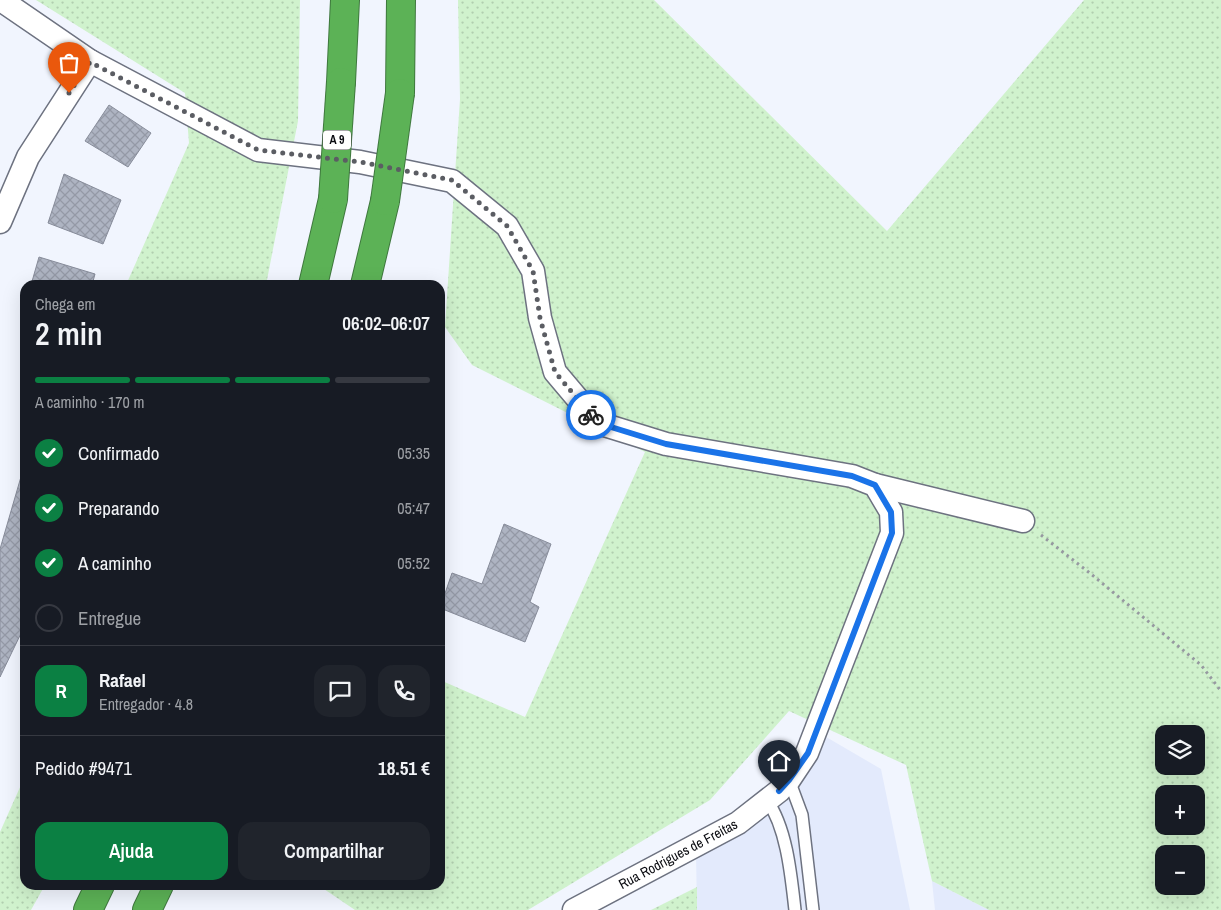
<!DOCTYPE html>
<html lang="pt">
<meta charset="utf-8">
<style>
body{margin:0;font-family:"Archivo Narrow",sans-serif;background:#20242c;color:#f1f3f6;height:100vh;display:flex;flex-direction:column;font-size:19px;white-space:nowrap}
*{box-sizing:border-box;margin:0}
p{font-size:16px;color:#9ea1a6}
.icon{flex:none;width:28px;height:28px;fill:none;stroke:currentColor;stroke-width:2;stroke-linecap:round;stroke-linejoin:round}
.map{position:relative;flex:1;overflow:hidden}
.side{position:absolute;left:20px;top:280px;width:425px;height:610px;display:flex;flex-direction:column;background:#171b24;border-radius:15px;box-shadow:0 5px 20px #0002}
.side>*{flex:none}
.tools{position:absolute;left:1155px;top:725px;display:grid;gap:10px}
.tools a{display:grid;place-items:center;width:50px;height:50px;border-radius:10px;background:#171b24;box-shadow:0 5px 20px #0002;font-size:25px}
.pin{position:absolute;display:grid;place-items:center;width:42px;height:42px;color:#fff;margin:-51px -21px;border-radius:50% 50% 50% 0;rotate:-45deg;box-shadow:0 0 5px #0007}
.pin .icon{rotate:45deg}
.courier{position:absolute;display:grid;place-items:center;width:50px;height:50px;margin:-25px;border:4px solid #1a73e8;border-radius:50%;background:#fff;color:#222;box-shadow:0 1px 6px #0007}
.headline em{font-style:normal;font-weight:600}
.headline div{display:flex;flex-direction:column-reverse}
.headline{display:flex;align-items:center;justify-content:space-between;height:85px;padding:0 15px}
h1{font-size:32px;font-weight:600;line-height:38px}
.bar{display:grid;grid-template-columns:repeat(4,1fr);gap:8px 5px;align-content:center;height:60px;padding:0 15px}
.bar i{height:6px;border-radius:4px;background:#363941}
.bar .selected{background:#0b8043}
.bar p{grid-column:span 4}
.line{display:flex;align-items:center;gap:12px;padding:0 15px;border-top:1px solid #363941}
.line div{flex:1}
.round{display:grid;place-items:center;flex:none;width:52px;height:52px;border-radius:15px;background:#20242c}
ol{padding:0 15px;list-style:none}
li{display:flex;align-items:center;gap:15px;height:55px}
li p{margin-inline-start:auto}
li .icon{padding:5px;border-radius:50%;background:#0b8043;color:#fff;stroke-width:4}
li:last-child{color:#9ea1a6}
li i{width:28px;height:28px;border:2px solid #363941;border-radius:50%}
.action{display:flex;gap:10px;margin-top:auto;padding:10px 15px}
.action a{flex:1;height:58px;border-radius:15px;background:#0b8043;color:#fff;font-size:20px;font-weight:600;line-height:58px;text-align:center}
.action a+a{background:#20242c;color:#f1f3f6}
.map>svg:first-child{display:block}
.built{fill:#e3eafc}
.grass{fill:url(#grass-dots);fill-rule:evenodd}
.building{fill:url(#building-cross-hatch);stroke:#878c9a}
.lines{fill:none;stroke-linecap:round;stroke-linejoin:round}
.service-casing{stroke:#6d7280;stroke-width:14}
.minor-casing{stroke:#6d7280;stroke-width:25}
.motorway-casing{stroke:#3f783e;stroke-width:30}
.path{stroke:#9699a0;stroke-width:3;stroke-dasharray:2.5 4;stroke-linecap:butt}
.service{stroke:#fff;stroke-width:11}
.minor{stroke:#fff;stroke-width:22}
.motorway{stroke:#5cb256;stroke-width:28}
.motorway-bridge-casing{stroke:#3f783e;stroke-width:30;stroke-linecap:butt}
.motorway-bridge{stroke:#5cb256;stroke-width:28}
.done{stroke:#5b5d63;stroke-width:5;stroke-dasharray:0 9}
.route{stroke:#1a73e8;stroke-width:6}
.labels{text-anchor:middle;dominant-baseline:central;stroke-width:5;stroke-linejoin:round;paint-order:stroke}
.shield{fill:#fff;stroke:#545458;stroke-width:1}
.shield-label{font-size:12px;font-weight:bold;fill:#0a0b10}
.street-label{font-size:14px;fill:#0a0b10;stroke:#fff}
</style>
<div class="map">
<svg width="1221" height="910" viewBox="0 0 1221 910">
<defs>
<pattern id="grass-dots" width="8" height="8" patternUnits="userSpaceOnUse" patternTransform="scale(1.25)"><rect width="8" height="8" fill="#d0f2cd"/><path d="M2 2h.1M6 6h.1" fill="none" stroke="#b1ceaf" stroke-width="1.8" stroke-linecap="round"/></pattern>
<pattern id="building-cross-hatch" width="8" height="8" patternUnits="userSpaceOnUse" patternTransform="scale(1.25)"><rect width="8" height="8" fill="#aeb4c2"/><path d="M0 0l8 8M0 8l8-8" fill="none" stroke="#9499a6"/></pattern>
</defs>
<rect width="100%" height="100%" fill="#f1f5fe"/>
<g class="built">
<path d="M821 734 881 769 910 910H697L696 854 761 812Z"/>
<path d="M932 881 989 910H935Z"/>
</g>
<g class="grass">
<path d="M36 0H300L298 121 266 285H126L189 143 185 93Z"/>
<path d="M458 0H654L887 231 1084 0H1221V910H989L932 881 906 765 789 711 710 800 528 910H355L318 885H440V680L525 717 645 452 472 365 445 327 460 99ZM1164 734H1196V766H1164ZM1164 794H1196V826H1164ZM1164 854H1196V886H1164Z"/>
<path d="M25 776V885H45L31 910H0V832Z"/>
<path d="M697 887V910H651Z"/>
</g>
<g class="building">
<path d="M109 105 151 133 128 167 85 141Z"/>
<path d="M64 174 121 200 103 244 48 223Z"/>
<path d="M39 257 95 274 92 285H31Z"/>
<path d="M25 463V625L0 677V549Z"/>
<path d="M504 524 551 544 530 602 539 607 525 642 440 608 452 573 482 584Z"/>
</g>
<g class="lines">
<defs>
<g id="service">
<path d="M789 780 802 815 813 910"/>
<path d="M767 800C787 829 791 875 795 910"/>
</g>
<g id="minor">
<path d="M1 0 90 61 258 150 360 162 452 181 507 226 533 271 540 318 555 372 598 423 666 444 852 476 875 485 891 512 892 533 807 753 789 780 779 791 738 823 574 910"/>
<path d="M0 222 28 157 90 61"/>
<path d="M875 485 1023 521"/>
</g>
<g id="motorway">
<path d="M341 82 345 0"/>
<path d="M400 93 401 0"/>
<path d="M313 285 333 199"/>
<path d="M365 285 385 201"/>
<path d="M88 910 100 885"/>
<path d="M147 910 159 885"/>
</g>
</defs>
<use href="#service" class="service-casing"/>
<use href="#minor" class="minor-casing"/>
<use href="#motorway" class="motorway-casing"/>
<path class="path" d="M1041 535 1091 574 1201 665 1221 691"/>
<use href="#service" class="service"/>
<use href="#minor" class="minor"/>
<use href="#motorway" class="motorway"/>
<defs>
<g id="motorway-bridge">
<path d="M333 199 341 82"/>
<path d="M385 201 400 93"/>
</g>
</defs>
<use href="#motorway-bridge" class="motorway-bridge-casing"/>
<use href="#motorway-bridge" class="motorway-bridge"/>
</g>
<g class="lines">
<path class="done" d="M69 93 90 62 258 150 360 162 452 180 507 226 533 271 540 318 555 372 591 415"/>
<path class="route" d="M591 415 598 423 666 444 852 476 875 485 891 512 892 533 808 753 789 780 779 791"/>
</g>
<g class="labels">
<rect class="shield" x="323" y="130.5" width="28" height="19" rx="4"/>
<g class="shield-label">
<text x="337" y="140">A 9</text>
</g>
<g class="street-label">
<text transform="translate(678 854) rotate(-28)">Rua Rodrigues de Freitas</text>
</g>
</g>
</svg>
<div class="tools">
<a><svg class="icon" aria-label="layers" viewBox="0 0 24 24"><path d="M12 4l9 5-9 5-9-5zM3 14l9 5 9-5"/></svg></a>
<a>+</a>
<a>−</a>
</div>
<div class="pin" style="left:69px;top:93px;background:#ea580c"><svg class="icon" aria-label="bag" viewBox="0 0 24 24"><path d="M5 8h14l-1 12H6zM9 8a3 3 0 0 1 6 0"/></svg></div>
<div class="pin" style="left:779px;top:791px;background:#1f2937"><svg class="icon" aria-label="home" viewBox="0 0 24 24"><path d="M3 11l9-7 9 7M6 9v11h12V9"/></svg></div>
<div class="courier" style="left:591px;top:415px"><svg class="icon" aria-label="bike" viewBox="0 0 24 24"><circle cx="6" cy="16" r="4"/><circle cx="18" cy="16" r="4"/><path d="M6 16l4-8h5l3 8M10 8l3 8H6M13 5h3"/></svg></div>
<section class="side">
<div class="headline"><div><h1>2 min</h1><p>Chega em</p></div><em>06:02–06:07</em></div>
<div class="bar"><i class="selected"></i><i class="selected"></i><i class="selected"></i><i></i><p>A caminho · 170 m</p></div>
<ol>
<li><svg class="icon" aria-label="check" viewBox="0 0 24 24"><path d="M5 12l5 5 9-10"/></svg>Confirmado<p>05:35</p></li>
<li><svg class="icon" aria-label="check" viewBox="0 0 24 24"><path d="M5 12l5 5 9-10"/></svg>Preparando<p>05:47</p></li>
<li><svg class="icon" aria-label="check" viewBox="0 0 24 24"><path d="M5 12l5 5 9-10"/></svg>A caminho<p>05:52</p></li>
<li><i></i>Entregue</li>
</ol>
<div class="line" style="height:90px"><b class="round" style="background:#0b8043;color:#fff">R</b><div><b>Rafael</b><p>Entregador · 4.8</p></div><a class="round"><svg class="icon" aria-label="chat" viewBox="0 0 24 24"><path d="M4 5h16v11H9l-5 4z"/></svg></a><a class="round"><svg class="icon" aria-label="phone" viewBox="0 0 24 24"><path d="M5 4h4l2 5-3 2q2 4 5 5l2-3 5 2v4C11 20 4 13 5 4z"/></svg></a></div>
<div class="line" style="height:65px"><div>Pedido #9471</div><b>18.51 €</b></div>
<div class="action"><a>Ajuda</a><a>Compartilhar</a></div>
</section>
</div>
